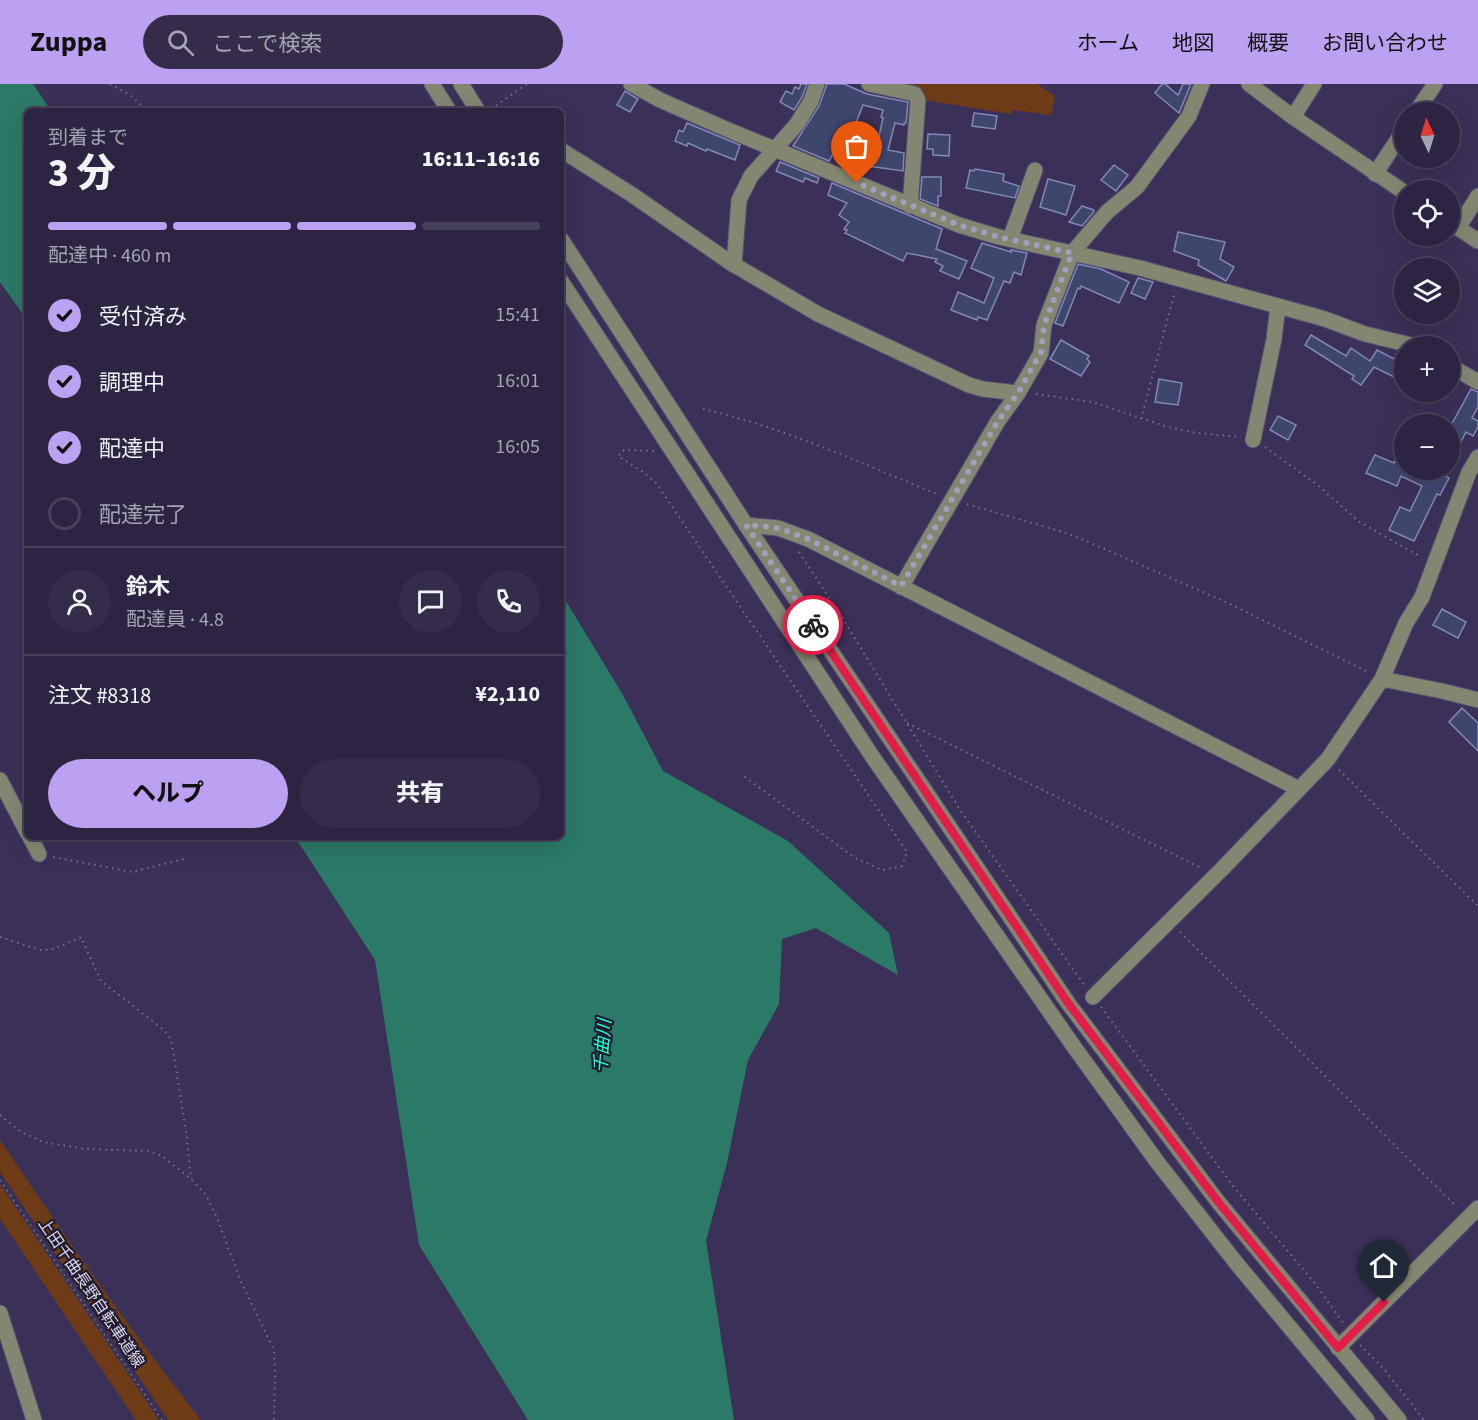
<!DOCTYPE html>
<html lang="ja">
<meta charset="utf-8">
<style>
body{margin:0;font-family:"Source Sans 3","Noto Sans JP",sans-serif;background:#342c48;color:#f1f3f6;height:100vh;display:flex;flex-direction:column;font-size:22px;white-space:nowrap}
*{box-sizing:border-box;margin:0}
p{font-size:20px;color:#a6a4b1}
.icon{flex:none;width:33px;height:33px;fill:none;stroke:currentColor;stroke-width:2;stroke-linecap:round;stroke-linejoin:round}
.map{position:relative;flex:1;overflow:hidden}
.drawer{position:absolute;left:24px;top:24px;width:540px;height:732px;display:flex;flex-direction:column;background:#2c2441;border-radius:9px;box-shadow:0 6px 24px #0002,0 0 0 2px #48415a}
.drawer>*{flex:none}
.needle{width:39px;rotate:356deg}
.controls{position:absolute;left:1394px;top:18px;display:grid;gap:12px}
.controls a{display:grid;place-items:center;width:66px;height:66px;border-radius:50%;background:#2c2441;box-shadow:0 6px 24px #0002,0 0 0 2px #48415a;font-size:30px}
.pin{position:absolute;display:grid;place-items:center;width:51px;height:51px;color:#fff;margin:-62px -26px;border-radius:50% 50% 50% 0;rotate:-45deg;box-shadow:0 0 6px #0007}
.pin .icon{rotate:45deg}
.courier{position:absolute;display:grid;place-items:center;width:60px;height:60px;margin:-30px;border:4px solid #e11d48;border-radius:50%;background:#fff;color:#222;box-shadow:0 2px 8px #0007}
.headline em{font-style:normal;font-weight:800}
.headline div{display:flex;flex-direction:column-reverse}
.headline{display:flex;align-items:center;justify-content:space-between;height:102px;padding:0 24px}
h1{font-size:39px;font-weight:800;line-height:45px}
.bar{display:grid;grid-template-columns:repeat(4,1fr);gap:9px 6px;align-content:center;height:72px;padding:0 24px}
.bar i{height:8px;border-radius:4px;background:#48415a}
.bar .selected{background:#bca0f2}
.bar p{grid-column:span 4}
.line{display:flex;align-items:center;gap:15px;padding:0 24px;border-top:2px solid #48415a}
.line div{flex:1}
.round{display:grid;place-items:center;flex:none;width:63px;height:63px;border-radius:32px;background:#342c48}
ol{padding:0 24px;list-style:none}
li{display:flex;align-items:center;gap:18px;height:66px}
li p{margin-inline-start:auto}
li .icon{padding:6px;border-radius:50%;background:#bca0f2;color:#111;stroke-width:4}
li:last-child{color:#a6a4b1}
li i{width:33px;height:33px;border:3px solid #48415a;border-radius:50%}
.button{display:flex;gap:12px;margin-top:auto;padding:12px 24px}
.button a{flex:1;height:69px;border-radius:36px;background:#bca0f2;color:#111;font-size:24px;font-weight:800;line-height:69px;text-align:center}
.button a+a{background:#342c48;color:#f1f3f6}
header{display:flex;align-items:center;gap:36px;box-sizing:border-box;height:84px;padding:0 30px;background:#bca0f2;color:#111}
header strong{font-size:28px}
nav{display:flex;gap:33px;margin-inline-start:auto;font-size:21px}
.search{width:420px;height:54px;background:#342c48;display:flex;align-items:center;gap:15px;box-sizing:border-box;padding:0 21px;border-radius:33px;color:#a6a4b1;font-size:22px}
.map>svg:first-child{display:block}
.green{fill:#6d3c16}
.water{fill:#2b7967}
.building{fill:#3f466e;stroke:#8089b5;stroke-width:1.5;fill-rule:evenodd}
.lines{fill:none;stroke-linecap:round;stroke-linejoin:round}
.minor-casing{stroke:#584e73;stroke-width:17}
.path{stroke:#776e90;stroke-width:2;stroke-dasharray:1.5 4.5;stroke-linecap:butt}
.minor{stroke:#838772;stroke-width:15}
.done{stroke:#a49dbb;stroke-width:6;stroke-dasharray:0 10.8}
.route{stroke:#e11d48;stroke-width:8}
.labels{text-anchor:middle;dominant-baseline:central;stroke-width:4.5;stroke-linejoin:round;paint-order:stroke}
.street-label{font-size:16px;fill:#ddd8f1;stroke:#211c2e}
.water-label{font-size:18px;font-style:italic;fill:#1dfed5;stroke:#211c2e}
</style>
<header>
<strong>Zuppa</strong>
<div class="search"><svg class="icon" aria-label="search" viewBox="0 0 24 24"><circle cx="10" cy="10" r="6"/><path d="M15 15l6 6"/></svg>ここで検索</div>
<nav><a>ホーム</a><a>地図</a><a>概要</a><a>お問い合わせ</a></nav>
</header>
<div class="map">
<svg width="1478" height="1336" viewBox="0 0 1478 1336">
<rect width="100%" height="100%" fill="#3b3057"/>
<g class="green">
<path d="M887 0H1037L1055 12 1051 31 1013 26 1011 30 924 16Z"/>
<path d="M0 1056C64 1151 130 1246 201 1336H168L0 1088Z"/>
<path d="M0 1100 159 1336H136L0 1135Z"/>
</g>
<g class="water">
<path d="M0 0H33L51 27H27V236L0 198Z"/>
<path d="M561 509 623 611 663 687 788 757 889 849 898 891 816 844 782 855 779 920 748 976 727 1079 706 1157 734 1336H528L419 1161 375 876 295 753H561Z"/>
</g>
<g class="building">
<path d="M801 0H807L802 13 794 26 780 18 786 7 792 10 795 3 799 5Z"/>
<path d="M827 0H844L867 10 908 18 906 39H904V41L895 39 888 66 904 69 903 87 868 82 835 66 829 77 793 62 819 22ZM863 21 883 26 881 33 883 34 876 66 850 54Z"/>
<path d="M1162 0H1165L1178 11 1183 0H1191L1179 29 1155 9Z"/>
<path d="M625 7 638 15 630 28 617 21Z"/>
<path d="M974 29 997 32 995 45 972 42Z"/>
<path d="M687 39 740 61 735 76 707 65 706 67 688 59 687 62 675 57 679 46 683 48Z"/>
<path d="M928 50 950 51 949 72 933 71V65H927Z"/>
<path d="M780 78 819 94 817 99 805 94 803 98 776 87Z"/>
<path d="M1114 81 1128 91 1116 107 1101 96Z"/>
<path d="M975 85 1004 90 1003 97 1019 102 1015 114 966 104 970 86 974 87Z"/>
<path d="M922 93H941V112H938V122L920 115Z"/>
<path d="M1048 95 1075 102 1066 131 1040 123Z"/>
<path d="M832 99 942 145 936 165 967 177 959 195 940 187 943 182 935 178 937 175 907 169 903 177 845 149 847 146 844 145 849 138 839 131 847 119 828 111Z"/>
<path d="M1082 122 1094 126 1093 129 1082 142 1069 138Z"/>
<path d="M1178 148 1225 158 1220 175 1234 183 1226 197 1198 181 1199 176 1174 167Z"/>
<path d="M982 159 1011 168V166L1027 169 1021 191 1014 188 1010 199 1004 197 987 236 978 233 977 236 951 226 958 208 984 219 994 194 971 184Z"/>
<path d="M1078 180 1101 185 1129 198 1119 219 1081 202 1080 205 1078 204 1063 242 1055 239Z"/>
<path d="M1138 194 1153 198 1145 215 1131 209Z"/>
<path d="M1311 251 1346 272 1351 264 1370 277 1377 266 1404 280V288L1400 296 1374 283 1361 301 1352 295 1354 292 1305 261Z"/>
<path d="M1061 256 1089 272 1087 275 1090 278 1081 292 1050 275Z"/>
<path d="M1159 295 1182 299 1178 321 1155 318Z"/>
<path d="M1471 305 1478 308V323L1472 334 1478 337V343L1473 352 1466 348 1449 381V345Z"/>
<path d="M1278 332 1296 341 1288 356 1270 346Z"/>
<path d="M1375 371 1394 379 1395 377 1404 381V386H1432L1449 394 1440 411 1437 410 1414 457 1389 446 1400 423 1410 427 1422 402 1401 392 1397 402 1366 389Z"/>
<path d="M1442 525 1466 538 1458 554 1433 541Z"/>
<path d="M1462 624 1478 639V667L1449 638Z"/>
</g>
<g class="lines">
<defs>
<g id="minor">
<path d="M432 0 449 27"/>
<path d="M461 0 478 27"/>
<path d="M631 0 660 16 733 48 959 141 999 153 1140 184 1278 222 1274 255 1253 356"/>
<path d="M869 0 915 10 918 16 910 122"/>
<path d="M1249 0 1293 33 1404 108"/>
<path d="M1416 28 1435 0"/>
<path d="M1293 33 1314 0"/>
<path d="M561 66 631 110 731 179 818 230 969 301 983 305 1018 309"/>
<path d="M1375 90 1404 46"/>
<path d="M1449 138 1458 144 1478 112"/>
<path d="M1458 144 1478 157"/>
<path d="M561 155 746 441 1068 919 1219 1119 1399 1336"/>
<path d="M1010 155 1035 86"/>
<path d="M734 181 739 116 751 92 797 40 811 17 817 0"/>
<path d="M561 197 872 672 1072 960 1158 1079 1237 1180 1367 1336"/>
<path d="M1278 222 1325 235 1365 250 1415 262"/>
<path d="M1449 281 1478 298"/>
<path d="M746 441 778 444 808 455 1299 705"/>
<path d="M901 503 998 337 1018 309 1041 269 1044 241 1072 169 1107 128 1137 103 1189 32 1202 0"/>
<path d="M1382 595 1442 607 1478 616"/>
<path d="M0 696 27 748"/>
<path d="M30 753 39 770"/>
<path d="M1093 913 1223 784 1328 675 1382 595 1406 539 1422 513 1469 388 1478 373"/>
<path d="M0 1229 34 1336"/>
<path d="M1338 1264 1478 1124"/>
</g>
</defs>
<use href="#minor" class="minor-casing"/>
<g class="path">
<path d="M110 0 130 11 148 27"/>
<path d="M491 25 527 0"/>
<path d="M1036 310 1092 318 1168 343 1197 349 1241 353"/>
<path d="M703 325C785 344 861 379 939 411"/>
<path d="M1141 335 1175 207"/>
<path d="M1265 363 1320 403 1358 437 1421 473"/>
<path d="M654 367 624 366 618 372 643 388 656 399 907 768 902 782 882 786 855 774 741 690"/>
<path d="M967 420 1066 449 1086 457 1228 519 1368 588"/>
<path d="M799 468 843 535 960 726 1085 902"/>
<path d="M907 639 1203 785"/>
<path d="M1339 686 1478 822"/>
<path d="M53 773 132 788 184 775"/>
<path d="M1180 848 1457 1123"/>
<path d="M0 853 40 866 54 865 81 853 101 897 164 946 170 954 172 961 186 1047 191 1095"/>
<path d="M1101 923 1233 1102 1313 1197 1344 1240"/>
<path d="M0 1031 21 1048 43 1058 86 1065 149 1067 162 1072 191 1095 206 1111 217 1134 241 1198 274 1266 275 1292 274 1336"/>
<path d="M0 1096 162 1336"/>
<path d="M1360 1261 1383 1284 1424 1336"/>
</g>
<use href="#minor" class="minor"/>
</g>
<g class="lines">
<path class="done" d="M813 541 746 441 778 444 808 455 901 502 998 337 1018 309 1041 268 1044 241 1072 169 999 153 959 141 857 99"/>
<path class="route" d="M813 541 1068 919 1219 1119 1338 1264 1384 1218"/>
</g>
<g class="labels">
<g class="street-label">
<text transform="translate(91 1209) rotate(56)">上田千曲長野自転車道線</text>
</g>
<g class="water-label">
<text transform="translate(603 962) rotate(-85)">千曲川</text>
</g>
</g>
</svg>
<div class="controls">
<a><svg class="needle" viewBox="-14 -14 28 28"><path d="M0-13l5 13h-10z" fill="#e53935"/><path d="M0 13l5-13h-10z" fill="#a6a4b1"/></svg></a>
<a><svg class="icon" aria-label="locate" viewBox="0 0 24 24"><circle cx="12" cy="12" r="6"/><path d="M12 2v4M12 18v4M2 12h4M18 12h4"/></svg></a>
<a><svg class="icon" aria-label="layers" viewBox="0 0 24 24"><path d="M12 4l9 5-9 5-9-5zM3 14l9 5 9-5"/></svg></a>
<a>+</a>
<a>−</a>
</div>
<div class="pin" style="left:857px;top:99px;background:#ea580c"><svg class="icon" aria-label="bag" viewBox="0 0 24 24"><path d="M5 8h14l-1 12H6zM9 8a3 3 0 0 1 6 0"/></svg></div>
<div class="pin" style="left:1384px;top:1218px;background:#1f2937"><svg class="icon" aria-label="home" viewBox="0 0 24 24"><path d="M3 11l9-7 9 7M6 9v11h12V9"/></svg></div>
<div class="courier" style="left:813px;top:541px"><svg class="icon" aria-label="bike" viewBox="0 0 24 24"><circle cx="6" cy="16" r="4"/><circle cx="18" cy="16" r="4"/><path d="M6 16l4-8h5l3 8M10 8l3 8H6M13 5h3"/></svg></div>
<section class="drawer">
<div class="headline"><div><h1>3 分</h1><p>到着まで</p></div><em>16:11–16:16</em></div>
<div class="bar"><i class="selected"></i><i class="selected"></i><i class="selected"></i><i></i><p>配達中 · 460 m</p></div>
<ol>
<li><svg class="icon" aria-label="check" viewBox="0 0 24 24"><path d="M5 12l5 5 9-10"/></svg>受付済み<p>15:41</p></li>
<li><svg class="icon" aria-label="check" viewBox="0 0 24 24"><path d="M5 12l5 5 9-10"/></svg>調理中<p>16:01</p></li>
<li><svg class="icon" aria-label="check" viewBox="0 0 24 24"><path d="M5 12l5 5 9-10"/></svg>配達中<p>16:05</p></li>
<li><i></i>配達完了</li>
</ol>
<div class="line" style="height:108px"><a class="round"><svg class="icon" aria-label="person" viewBox="0 0 24 24"><circle cx="12" cy="8" r="4"/><path d="M4 21q1-7 8-7t8 7"/></svg></a><div><b>鈴木</b><p>配達員 · 4.8</p></div><a class="round"><svg class="icon" aria-label="chat" viewBox="0 0 24 24"><path d="M4 5h16v11H9l-5 4z"/></svg></a><a class="round"><svg class="icon" aria-label="phone" viewBox="0 0 24 24"><path d="M5 4h4l2 5-3 2q2 4 5 5l2-3 5 2v4C11 20 4 13 5 4z"/></svg></a></div>
<div class="line" style="height:78px"><div>注文 #8318</div><b>¥2,110</b></div>
<div class="button"><a>ヘルプ</a><a>共有</a></div>
</section>
</div>
